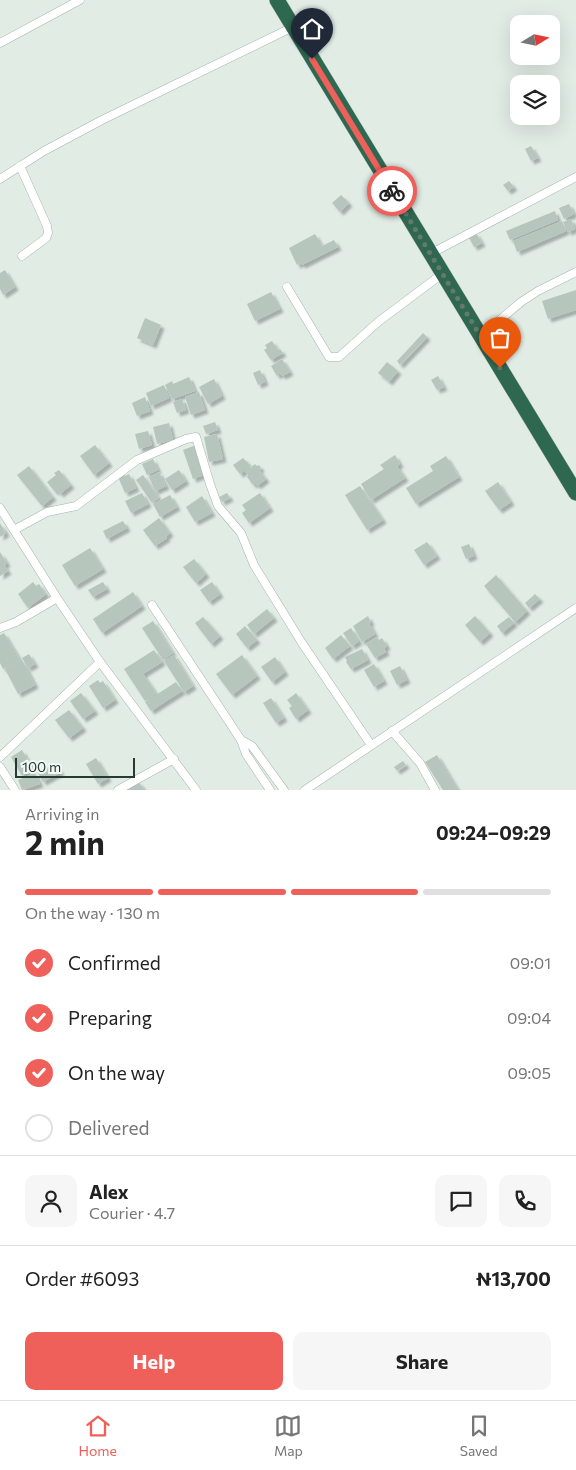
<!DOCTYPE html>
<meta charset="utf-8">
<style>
body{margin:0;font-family:Commissioner,sans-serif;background:#f6f6f6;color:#222;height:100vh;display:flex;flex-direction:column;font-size:19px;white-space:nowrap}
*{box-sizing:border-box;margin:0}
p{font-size:16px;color:#767676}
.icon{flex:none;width:28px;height:28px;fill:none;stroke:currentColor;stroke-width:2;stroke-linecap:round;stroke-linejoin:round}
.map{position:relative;height:790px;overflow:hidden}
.side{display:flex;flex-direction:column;background:#fff;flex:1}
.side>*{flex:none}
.needle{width:32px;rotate:80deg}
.fabs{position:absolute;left:510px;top:15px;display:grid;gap:10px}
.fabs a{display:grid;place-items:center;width:50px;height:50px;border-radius:10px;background:#fff;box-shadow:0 5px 20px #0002;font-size:25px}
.scale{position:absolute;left:15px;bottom:12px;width:120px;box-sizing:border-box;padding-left:5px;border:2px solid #223c2f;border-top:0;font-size:14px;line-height:18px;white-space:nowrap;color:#223c2f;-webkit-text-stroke:4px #f2f8f4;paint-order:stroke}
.pin{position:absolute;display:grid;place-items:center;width:42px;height:42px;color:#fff;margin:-51px -21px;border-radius:50% 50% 50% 0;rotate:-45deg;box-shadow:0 0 5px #0007}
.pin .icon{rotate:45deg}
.courier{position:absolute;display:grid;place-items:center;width:50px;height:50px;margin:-25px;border:4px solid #f0605b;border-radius:50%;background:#fff;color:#222;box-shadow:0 1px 6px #0007}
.summary em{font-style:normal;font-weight:700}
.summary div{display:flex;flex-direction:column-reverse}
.summary{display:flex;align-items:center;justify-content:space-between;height:85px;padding:0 25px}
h1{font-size:32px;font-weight:700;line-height:38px}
.bar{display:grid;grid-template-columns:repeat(4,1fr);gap:8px 5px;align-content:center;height:60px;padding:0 25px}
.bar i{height:6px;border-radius:4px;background:#e0e0e0}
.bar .selected{background:#f0605b}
.bar p{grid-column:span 4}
.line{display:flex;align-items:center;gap:12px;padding:0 25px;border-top:1px solid #e0e0e0}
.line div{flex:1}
.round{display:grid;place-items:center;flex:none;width:52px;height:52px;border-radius:10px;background:#f6f6f6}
ol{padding:0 25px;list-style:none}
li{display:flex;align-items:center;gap:15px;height:55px}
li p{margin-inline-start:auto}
li .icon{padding:5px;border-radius:50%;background:#f0605b;color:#fff;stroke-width:4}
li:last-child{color:#767676}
li i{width:28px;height:28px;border:2px solid #e0e0e0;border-radius:50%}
.primary-button{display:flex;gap:10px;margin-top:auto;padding:10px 25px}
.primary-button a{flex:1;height:58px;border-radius:10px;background:#f0605b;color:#fff;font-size:20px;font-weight:700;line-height:58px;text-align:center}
.primary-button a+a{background:#f6f6f6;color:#222}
.tab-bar{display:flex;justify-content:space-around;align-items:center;height:70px;border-top:1px solid #e0e0e0;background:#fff;font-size:14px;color:#767676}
.tab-bar a{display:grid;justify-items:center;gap:2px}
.tab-bar .selected{color:#f0605b}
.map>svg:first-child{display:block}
.building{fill:#b7c6bd;filter:url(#shadow)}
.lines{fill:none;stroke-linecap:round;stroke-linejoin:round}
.street-casing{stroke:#a4b4ab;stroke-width:9}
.highway-casing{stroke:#c1c8c5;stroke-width:16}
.street{stroke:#fff;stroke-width:8}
.highway{stroke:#2e6850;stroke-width:15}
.done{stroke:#657a6f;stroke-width:5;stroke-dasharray:0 9}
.route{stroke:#f0605b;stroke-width:6}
</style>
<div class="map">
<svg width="576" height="790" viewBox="0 0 576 790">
<defs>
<filter id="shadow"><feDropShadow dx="3.5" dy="3.5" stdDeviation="1" flood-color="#0004"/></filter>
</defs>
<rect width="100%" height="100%" fill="#e1ece5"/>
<g class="building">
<path d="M531 146 538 158 531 161 525 149Z"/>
<path d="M509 181 514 187 508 191 503 185Z"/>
<path d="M341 195 349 203 340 212 332 203Z"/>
<path d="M569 204 574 214 564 219 559 208Z"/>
<path d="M555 211 558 220 510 240 506 231Z"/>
<path d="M571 219 575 229 568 232 563 222Z"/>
<path d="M562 221 566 231 517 252 513 241Z"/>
<path d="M476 233 482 243 474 247 469 238Z"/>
<path d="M315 234 322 246 334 240 338 247 302 265 301 263 297 265 289 248Z"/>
<path d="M5 270 15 287 3 295 0 289V273Z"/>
<path d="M576 290V310L548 319 542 301Z"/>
<path d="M271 292 280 309 255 321 247 304Z"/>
<path d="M145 318 161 325 153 345 137 338Z"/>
<path d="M423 333 427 337 400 365 397 361Z"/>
<path d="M272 341 278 350 280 349 283 353 271 360 264 350 267 348 265 345Z"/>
<path d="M282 359 290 372 282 376 280 373 277 376 271 366Z"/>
<path d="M387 362 398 371 389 382 378 373Z"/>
<path d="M260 370 265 382 258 385 253 373Z"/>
<path d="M438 376 444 387 437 390 431 380Z"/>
<path d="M189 377 195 391 172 399 165 385 172 381 173 384Z"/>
<path d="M214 379 222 396 208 404 199 387Z"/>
<path d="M164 385 169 398 151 406 146 393Z"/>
<path d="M199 392 205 410 191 415 185 397Z"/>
<path d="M145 397 150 411 137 416 132 403Z"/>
<path d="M182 399 186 410 177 413 173 402Z"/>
<path d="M215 422 218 430 206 434 203 426Z"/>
<path d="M169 423 173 440 157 444 153 427Z"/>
<path d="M148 431 152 445 139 449 135 434Z"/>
<path d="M217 434 223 459 209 462 204 437Z"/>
<path d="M95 445 109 463 94 475 80 456Z"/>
<path d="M196 445 206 474 193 479 183 450Z"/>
<path d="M395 455 400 464 397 466 405 478 371 500 361 484 384 469 380 465Z"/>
<path d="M446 456 459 477 416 504 406 488 433 471 430 466Z"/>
<path d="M243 458 251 466 240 474 233 465Z"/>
<path d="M153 459 158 470 147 475 142 464Z"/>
<path d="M255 464 257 466 259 465 261 468 259 470 266 479 257 486 256 483 253 485 247 477 248 475 245 472Z"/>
<path d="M29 466 53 497 42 506 17 475Z"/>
<path d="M59 470 71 485 60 494 57 490 55 492 47 482 56 475 54 473Z"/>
<path d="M179 470 186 481 172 490 165 479Z"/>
<path d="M159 472 166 486 155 491 149 477Z"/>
<path d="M124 474 125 476 129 474 136 488 125 493 118 477Z"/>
<path d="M143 475 159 498 152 503 136 480Z"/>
<path d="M498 482 511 502 499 510 485 491Z"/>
<path d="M360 486 383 520 367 530 345 495Z"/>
<path d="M142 493 148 504 131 513 125 501Z"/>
<path d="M227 493 230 498 222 502 219 497Z"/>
<path d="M260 493 270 508 249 523 242 513 246 510 242 505Z"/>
<path d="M170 495 177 507 160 517 153 504Z"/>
<path d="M202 496 212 513 195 522 186 507Z"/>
<path d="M159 518 170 533 166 536 167 538 155 546 143 530Z"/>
<path d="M123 521 127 528 107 539 103 531Z"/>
<path d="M0 523 6 533 0 537Z"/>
<path d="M427 542 437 556 424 565 414 550Z"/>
<path d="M469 544 474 556 466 559 461 547Z"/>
<path d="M90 548 103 569 75 586 62 565Z"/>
<path d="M0 552 7 563 4 565 8 571 0 576Z"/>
<path d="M194 559 206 574 196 583 183 567Z"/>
<path d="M496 575 527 611 515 622 484 586Z"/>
<path d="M33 582 36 586 39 584 46 594 28 608 18 594Z"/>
<path d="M103 582 107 589 93 597 88 590Z"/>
<path d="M212 582 220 594 209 602 200 590Z"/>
<path d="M133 592 142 606 102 633 93 619Z"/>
<path d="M535 594 540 599 529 608 525 603Z"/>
<path d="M267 609 274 618 254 634 247 625Z"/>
<path d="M368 616 371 622 369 623 375 634 362 642 353 626Z"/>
<path d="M475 616 490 633 480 642 465 625Z"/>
<path d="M203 617 220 636 211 644 195 623Z"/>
<path d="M509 617 514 623 502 633 497 626Z"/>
<path d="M153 621 173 653 163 660 142 628Z"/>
<path d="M245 626 257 640 247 648 236 634Z"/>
<path d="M351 628 359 641 352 646 343 633Z"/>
<path d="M4 633 20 660 3 669 0 663V635Z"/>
<path d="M341 635 350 646 333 659 325 648Z"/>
<path d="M377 637 379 640 382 638 387 646 384 648 386 652 375 658 366 644Z"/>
<path d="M362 649 368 660 351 669 346 662 347 661 345 657Z"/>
<path d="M154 650 162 662 143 674 156 693 145 701 124 669Z"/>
<path d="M29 654 35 664 28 668 22 658Z"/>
<path d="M174 655 193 686 184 692 164 661Z"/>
<path d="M242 655 257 676 232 695 216 674Z"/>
<path d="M275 657 285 672 272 682 261 667Z"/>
<path d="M22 660 35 685 18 694 5 669Z"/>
<path d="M374 664 384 681 374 687 364 670Z"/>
<path d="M400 666 407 680 397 685 390 671Z"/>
<path d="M98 680 100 683 103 681 115 700 103 708 89 686Z"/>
<path d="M176 682 182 691 151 711 145 702Z"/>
<path d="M81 693 95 711 83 719 70 701Z"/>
<path d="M296 693 308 710 296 719 289 708 292 706 287 700Z"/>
<path d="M271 698 284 718 276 723 263 703Z"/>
<path d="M69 710 83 728 69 738 55 720Z"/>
<path d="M22 750 33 769 22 776 11 757Z"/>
<path d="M437 755 458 790H443L425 762Z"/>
<path d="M96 758 108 778 98 784 86 764Z"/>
<path d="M403 761 406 765 397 771 394 767Z"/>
<path d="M55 763 61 772 43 782 38 773Z"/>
<path d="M35 773 40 784 22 790 18 780Z"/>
<path d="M139 782 144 790H125Z"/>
</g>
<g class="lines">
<defs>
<g id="street">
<path d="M0 43 80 0"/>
<path d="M20 166 47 226 48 233 46 238 22 256"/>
<path d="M0 179 44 151 102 120 293 27"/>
<path d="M430 254 576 177"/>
<path d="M287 287 329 357H339L378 322 442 274"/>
<path d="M481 336 521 302 538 291 576 272"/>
<path d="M0 508 57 598 100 662 196 790"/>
<path d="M14 530 47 512 76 506 137 460 186 439 196 437 210 484 218 506 241 533 254 565 302 643 371 745"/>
<path d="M152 605 241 740 246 754 270 790"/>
<path d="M0 628 16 622 57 598"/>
<path d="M392 731 420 763 435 790"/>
<path d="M241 740 252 746 284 790"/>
<path d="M0 757 100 662"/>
<path d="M0 767 15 790"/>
<path d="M118 790 174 759"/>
<path d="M305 790 576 608"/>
</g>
<path id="highway" d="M277 0 576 493"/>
</defs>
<use href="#street" class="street-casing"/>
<use href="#highway" class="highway-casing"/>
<use href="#street" class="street"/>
<use href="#highway" class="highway"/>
</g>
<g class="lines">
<path class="done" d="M392 191 500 368"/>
<path class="route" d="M312 59 392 191"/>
</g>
</svg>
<div class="fabs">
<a><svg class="needle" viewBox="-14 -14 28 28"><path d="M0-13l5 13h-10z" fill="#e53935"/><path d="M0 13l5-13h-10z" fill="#767676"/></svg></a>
<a><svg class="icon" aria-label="layers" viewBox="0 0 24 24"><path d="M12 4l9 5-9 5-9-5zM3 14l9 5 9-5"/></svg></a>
</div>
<div class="scale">100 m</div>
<div class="pin" style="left:500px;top:368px;background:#ea580c"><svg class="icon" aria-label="bag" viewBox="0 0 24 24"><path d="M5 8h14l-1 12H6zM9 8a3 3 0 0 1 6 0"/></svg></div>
<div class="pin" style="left:312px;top:59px;background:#1f2937"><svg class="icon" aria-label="home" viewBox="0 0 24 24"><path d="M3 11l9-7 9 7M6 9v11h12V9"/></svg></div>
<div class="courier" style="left:392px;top:191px"><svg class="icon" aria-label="bike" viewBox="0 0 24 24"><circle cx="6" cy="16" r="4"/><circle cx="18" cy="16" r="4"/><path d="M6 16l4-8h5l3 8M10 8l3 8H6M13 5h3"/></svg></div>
</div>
<section class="side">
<div class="summary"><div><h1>2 min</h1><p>Arriving in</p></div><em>09:24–09:29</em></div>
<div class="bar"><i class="selected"></i><i class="selected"></i><i class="selected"></i><i></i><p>On the way · 130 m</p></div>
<ol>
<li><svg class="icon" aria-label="check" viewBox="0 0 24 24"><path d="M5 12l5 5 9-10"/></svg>Confirmed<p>09:01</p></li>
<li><svg class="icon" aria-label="check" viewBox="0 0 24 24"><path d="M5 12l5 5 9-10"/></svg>Preparing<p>09:04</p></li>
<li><svg class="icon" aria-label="check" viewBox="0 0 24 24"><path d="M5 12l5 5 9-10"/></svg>On the way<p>09:05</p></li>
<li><i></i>Delivered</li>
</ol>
<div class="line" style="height:90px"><a class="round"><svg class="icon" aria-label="person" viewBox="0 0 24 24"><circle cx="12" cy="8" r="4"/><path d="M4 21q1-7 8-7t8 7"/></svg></a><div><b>Alex</b><p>Courier · 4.7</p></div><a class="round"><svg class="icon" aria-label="chat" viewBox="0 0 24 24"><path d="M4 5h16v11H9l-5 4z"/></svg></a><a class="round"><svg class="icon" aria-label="phone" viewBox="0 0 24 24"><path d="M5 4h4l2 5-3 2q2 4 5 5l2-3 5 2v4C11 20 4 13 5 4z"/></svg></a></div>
<div class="line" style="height:65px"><div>Order #6093</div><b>₦13,700</b></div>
<div class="primary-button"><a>Help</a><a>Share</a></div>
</section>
<nav class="tab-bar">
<a class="selected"><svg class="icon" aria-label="home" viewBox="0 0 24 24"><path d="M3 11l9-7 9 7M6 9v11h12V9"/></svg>Home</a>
<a><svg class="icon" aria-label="map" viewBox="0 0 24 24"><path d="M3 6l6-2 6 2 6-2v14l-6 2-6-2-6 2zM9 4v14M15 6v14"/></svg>Map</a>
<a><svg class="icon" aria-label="saved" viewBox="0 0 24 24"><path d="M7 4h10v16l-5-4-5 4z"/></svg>Saved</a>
</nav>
